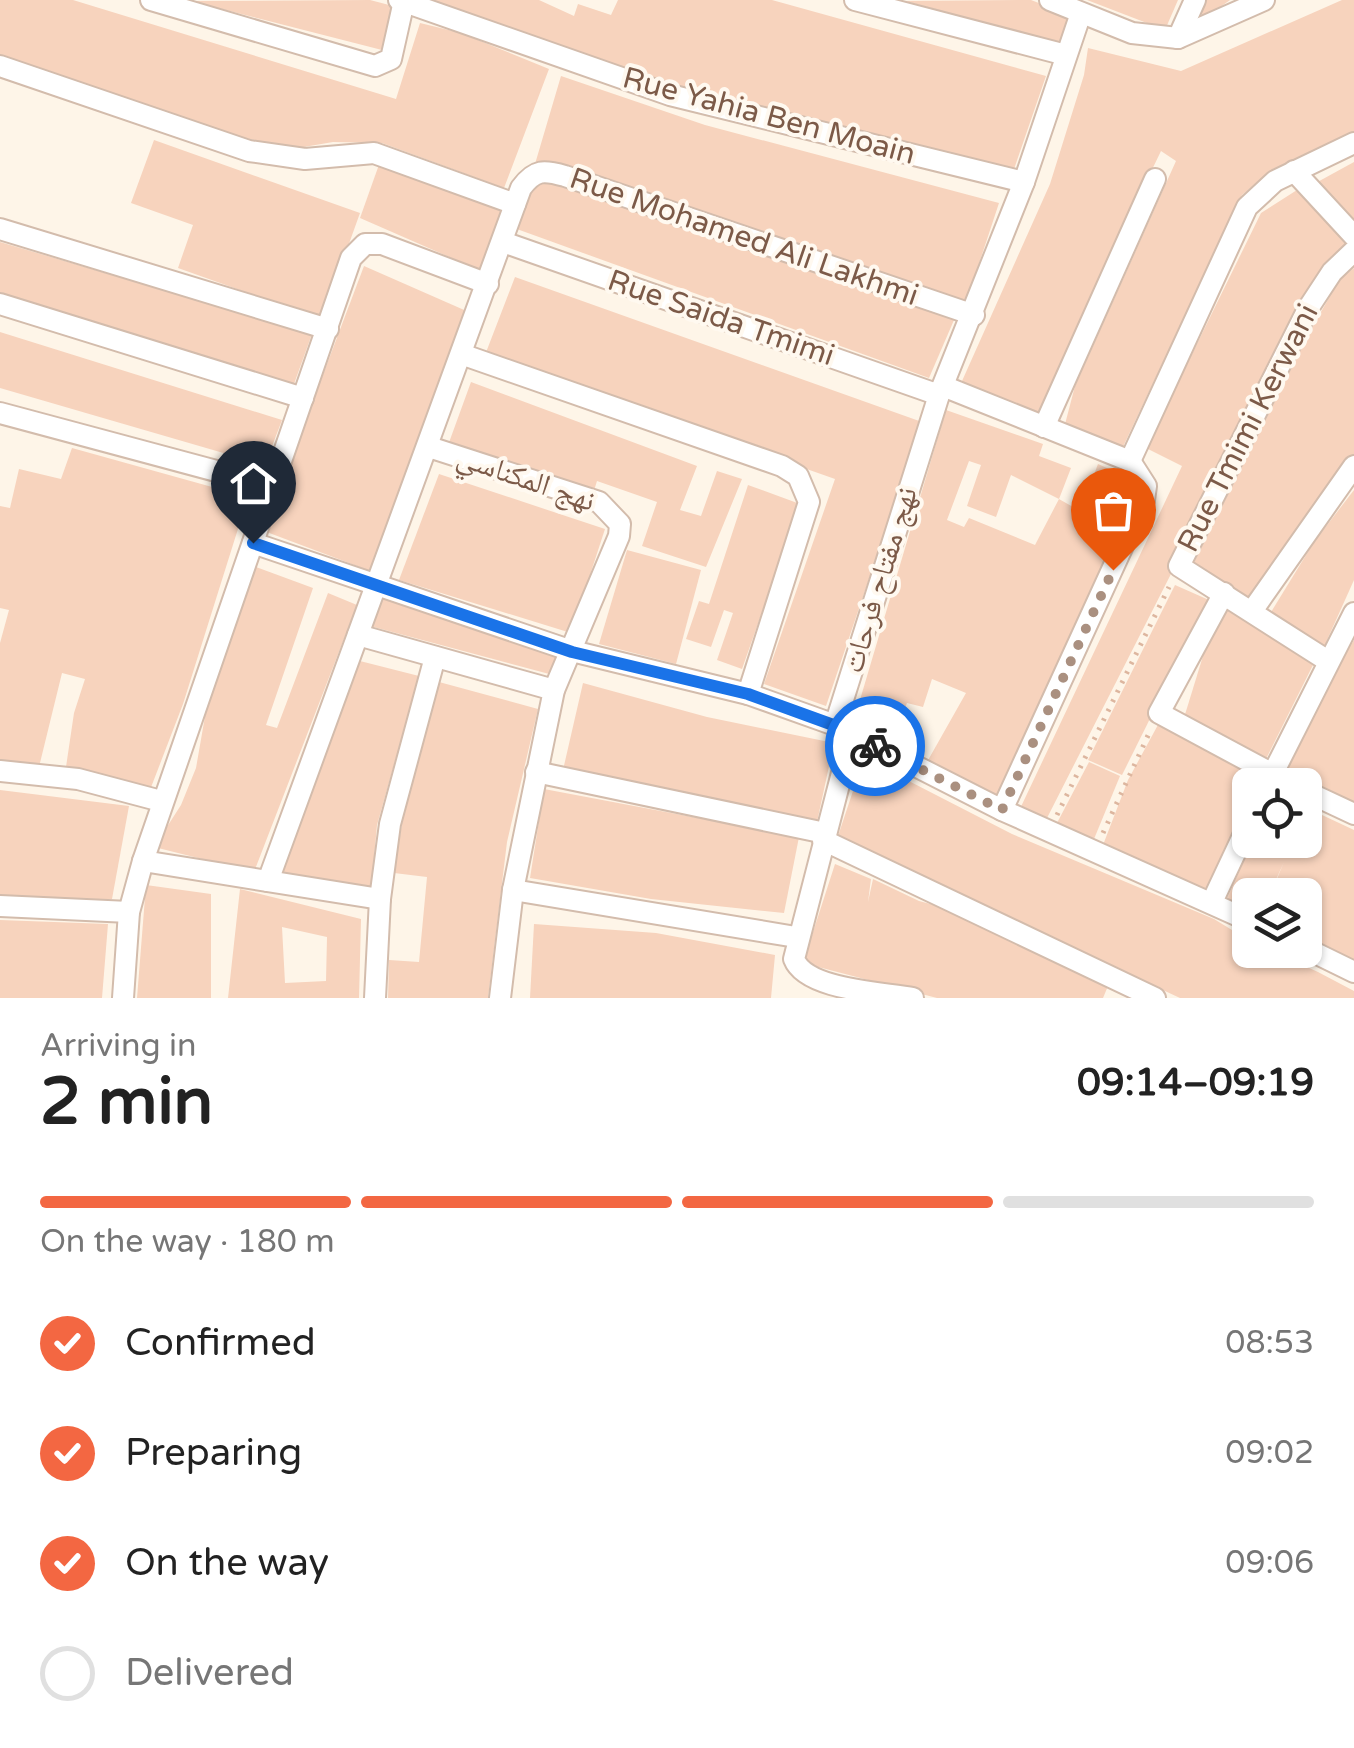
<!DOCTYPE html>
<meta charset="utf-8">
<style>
body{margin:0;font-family:"Varela Round","Noto Naskh Arabic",sans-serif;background:#f2f2f2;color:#222;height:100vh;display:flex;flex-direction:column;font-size:38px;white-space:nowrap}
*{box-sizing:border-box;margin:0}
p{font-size:32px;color:#767676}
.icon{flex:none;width:55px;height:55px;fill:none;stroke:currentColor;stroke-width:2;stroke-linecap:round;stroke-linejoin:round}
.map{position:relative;height:998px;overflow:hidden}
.details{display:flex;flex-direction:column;background:#fff;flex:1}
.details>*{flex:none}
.buttons{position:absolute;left:1232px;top:768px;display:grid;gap:20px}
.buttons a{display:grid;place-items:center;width:90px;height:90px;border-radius:15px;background:#fff;box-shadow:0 2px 8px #0004;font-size:50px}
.pin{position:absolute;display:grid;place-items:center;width:85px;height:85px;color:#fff;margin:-102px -42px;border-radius:50% 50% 50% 0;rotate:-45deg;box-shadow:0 0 10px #0007}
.pin .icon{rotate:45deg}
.courier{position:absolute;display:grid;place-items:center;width:100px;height:100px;margin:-50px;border:8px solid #1a73e8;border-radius:50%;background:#fff;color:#222;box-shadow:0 2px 12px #0007}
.overview em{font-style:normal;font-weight:800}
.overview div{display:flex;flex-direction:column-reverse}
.overview{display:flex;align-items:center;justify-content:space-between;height:170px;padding:0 40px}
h1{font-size:65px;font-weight:800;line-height:75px}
.bar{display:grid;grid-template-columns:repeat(4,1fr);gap:15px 10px;align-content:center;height:120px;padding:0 40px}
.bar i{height:12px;border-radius:8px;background:#e0e0e0}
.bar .current{background:#f36742}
.bar p{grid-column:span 4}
ol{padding:0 40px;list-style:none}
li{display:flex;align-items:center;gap:30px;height:110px}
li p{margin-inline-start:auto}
li .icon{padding:10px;border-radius:50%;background:#f36742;color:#fff;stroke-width:4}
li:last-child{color:#767676}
li i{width:55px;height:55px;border:5px solid #e0e0e0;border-radius:50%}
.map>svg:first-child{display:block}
.building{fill:#f7d3bd;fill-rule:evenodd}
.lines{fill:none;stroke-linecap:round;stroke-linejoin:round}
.street-casing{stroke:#d3bcac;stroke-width:24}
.path{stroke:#ddb69f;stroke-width:5;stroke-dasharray:2.5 8;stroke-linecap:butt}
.street{stroke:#fff;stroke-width:20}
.done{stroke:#aa9080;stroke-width:10;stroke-dasharray:0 18}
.route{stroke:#1a73e8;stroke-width:12}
.labels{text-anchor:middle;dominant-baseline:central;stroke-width:8;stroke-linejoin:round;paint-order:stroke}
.street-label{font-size:30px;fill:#7c5a48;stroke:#fff9f0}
</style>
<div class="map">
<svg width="1354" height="998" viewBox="0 0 1354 998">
<rect width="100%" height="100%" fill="#fef5e8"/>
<g class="building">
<path d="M0 0H73L396 99 420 23 461 33 549 69 504 188 382 143 333 142 292 149 198 127 0 60Z"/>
<path d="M370 0 393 6 382 50 191 1Z"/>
<path d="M424 0H539L574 16 578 4 611 15 618 0H772L1046 76 1012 175 782 112 701 96Z"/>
<path d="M1031 0 1070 15 1060 43 905 1Z"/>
<path d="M1087 0H1178L1165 30Z"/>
<path d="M1201 0H1230L1205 18 1197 9Z"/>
<path d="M1342 0H1354V136L1273 169 1242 195 1121 451 1064 428 1075 386 1176 161 1161 151 1092 294 1043 421 958 390 1050 184 1084 75 1088 48 1181 71Z"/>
<path d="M561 76 705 125 999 203 965 306 535 164Z"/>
<path d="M154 140 360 213 322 319 178 268 193 225 131 203Z"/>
<path d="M381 159 503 211 479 270 360 218Z"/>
<path d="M1354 162V224L1312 185Z"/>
<path d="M536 174 934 311 954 320 929 378 514 228Z"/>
<path d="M1297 190 1348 241 1330 261 1046 820 1018 813 1182 466 1146 448 1261 213Z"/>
<path d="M0 242 312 334 294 384 0 300Z"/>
<path d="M364 266 471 313 373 572 264 531Z"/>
<path d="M1354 268V455L1253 599 1191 568 1308 335 1339 280Z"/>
<path d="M515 277 922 422 826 706 764 684 835 479 485 355Z"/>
<path d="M0 332 282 420 265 465 0 388Z"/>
<path d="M471 382 697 466 680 510 701 516 717 471 742 479 706 567 642 546 657 502 597 481 592 497 447 448Z"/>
<path d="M946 410 1043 444 1039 456 1071 468 1059 499 1011 475 996 517 967 506 981 465 969 461 947 520 964 527 969 518 1035 545 1059 499 1080 511 1098 464 1140 483 1017 760 995 799 927 762 966 693 932 679 923 707 907 703 891 743 854 720Z"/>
<path d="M72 448 248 497 183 704 150 790 66 767 74 713 85 679 62 673 39 767 0 760V643L9 610 0 608V506L10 508 19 469 61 479Z"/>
<path d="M439 474 605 529 571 633 399 580Z"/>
<path d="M748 485 800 504 742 669 717 660 733 613 724 610 711 647 686 639 699 601 709 604Z"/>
<path d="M1354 490V580L1323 649 1268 617 1314 542Z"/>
<path d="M627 550 701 570 676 664 599 644Z"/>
<path d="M256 567 313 588 266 725 277 728 328 593 357 605 254 872 154 847 181 805 196 768 207 705Z"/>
<path d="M1175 585 1209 600 1122 775 1088 760Z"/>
<path d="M384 594 560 656 553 675 370 626Z"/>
<path d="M1225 605 1313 665 1264 763 1183 721 1211 630Z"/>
<path d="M1354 640V803L1284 766 1307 714Z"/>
<path d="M356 660 419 676 377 825 371 892 278 876Z"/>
<path d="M439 682 538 709 507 842 488 998H388L389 960 419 962 427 877 394 873 407 792Z"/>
<path d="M583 683 707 717 834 743 817 822 563 770Z"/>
<path d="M1159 723 1263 780 1260 785H1250V804L1206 892 1103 845 1128 780Z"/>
<path d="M864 758 1012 834 1214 919 1250 941V950H1270L1318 972 1354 991V998H1180L877 857 838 836Z"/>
<path d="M1089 762 1120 776 1094 839 1057 823Z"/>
<path d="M544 789 799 837 784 913 651 899 530 878Z"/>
<path d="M0 790 129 806 112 899H0Z"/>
<path d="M1305 807 1354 830V963L1305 937V895H1270L1284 862 1269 895H1250V915L1225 903 1253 840H1305Z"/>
<path d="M835 864 871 879 868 902 873 879 919 901 969 914 1108 986 1103 998H937L803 963Z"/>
<path d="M146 885 211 894V998H137Z"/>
<path d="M240 889 361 919 359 998H228ZM282 927 327 937 326 981 285 983Z"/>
<path d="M0 920 108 924 102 998H0Z"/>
<path d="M534 924 656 933 775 955 771 998H530Z"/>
</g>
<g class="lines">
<defs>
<g id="street">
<path d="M151 0 375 66 391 59 404 1"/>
<path d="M399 0 670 95 1024 182"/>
<path d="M855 0 1066 55"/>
<path d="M1050 0 1132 33 1178 38 1264 0"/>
<path d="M1178 38 1195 0"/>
<path d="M0 66 249 151 305 159 374 153 515 204"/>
<path d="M1294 171 1354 236"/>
<path d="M0 229 328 329"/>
<path d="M503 242 939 395"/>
<path d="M0 304 303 398"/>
<path d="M461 354 782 466 798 476 809 502 748 694"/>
<path d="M943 386 1130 461 1146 486 1144 500 1002 810"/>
<path d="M0 413 272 486"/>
<path d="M1044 427 1155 179"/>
<path d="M429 447 599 502 620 524 619 536 554 690 513 890 500 998"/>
<path d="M1130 461 1247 207 1275 181 1354 143"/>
<path d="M253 543 572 651 748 694 835 725 1002 810 1250 921"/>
<path d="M1224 593 1159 713 1293 785"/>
<path d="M1252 611 1354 466"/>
<path d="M358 635 554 690"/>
<path d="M1328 661 1179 566 1309 307 1332 272 1354 251"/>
<path d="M835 725 939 395 1024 182 1081 13"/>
<path d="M852 734 794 959C806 990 881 992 913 998"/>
<path d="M0 771 78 779 161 801"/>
<path d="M536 772 825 833"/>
<path d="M1267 785 1354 613"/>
<path d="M1305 791 1354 814"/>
<path d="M823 840 1155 998"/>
<path d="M143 861 380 899"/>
<path d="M268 881 521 188C535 169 544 170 565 176L974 315"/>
<path d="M513 890 796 937"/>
<path d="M1212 902 1250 821"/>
<path d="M0 906 129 912"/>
<path d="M1305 948 1354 972"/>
<path d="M123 998 129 912 143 861 351 258 365 244H382L488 284"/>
<path d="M375 998 380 899 390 824 435 657"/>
</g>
</defs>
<use href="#street" class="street-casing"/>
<g class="path">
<path d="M1057 815 1169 587"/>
<path d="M1103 833 1151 729"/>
</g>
<use href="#street" class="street"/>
</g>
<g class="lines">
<path class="done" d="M875 746 1002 810 1113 570"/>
<path class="route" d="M253 543 572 652 748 694 836 726 875 746"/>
</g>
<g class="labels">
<g class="street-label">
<text transform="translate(769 116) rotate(15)">Rue Yahia Ben Moain</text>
<text transform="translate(744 237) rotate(19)">Rue Mohamed Ali Lakhmi</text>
<text transform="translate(721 318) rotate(19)">Rue Saida Tmimi</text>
<text transform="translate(1248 428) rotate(-63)">Rue Tmimi Kerwani</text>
<text transform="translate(526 479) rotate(19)">نهج المكناسي</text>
<text transform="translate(880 580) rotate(-73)">نهج مفتاح فرحات</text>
</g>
</g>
</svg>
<div class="buttons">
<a><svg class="icon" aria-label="locate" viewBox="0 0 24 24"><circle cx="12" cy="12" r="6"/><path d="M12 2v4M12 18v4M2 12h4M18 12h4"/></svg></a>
<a><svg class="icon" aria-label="layers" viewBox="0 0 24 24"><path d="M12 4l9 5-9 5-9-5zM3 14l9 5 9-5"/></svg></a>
</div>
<div class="pin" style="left:1113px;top:570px;background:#ea580c"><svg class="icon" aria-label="bag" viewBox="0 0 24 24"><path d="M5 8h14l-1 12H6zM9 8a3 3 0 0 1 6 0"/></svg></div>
<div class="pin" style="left:253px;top:543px;background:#1f2937"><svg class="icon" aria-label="home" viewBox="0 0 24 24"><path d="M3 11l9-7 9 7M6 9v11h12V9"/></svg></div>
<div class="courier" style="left:875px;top:746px"><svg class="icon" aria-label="bike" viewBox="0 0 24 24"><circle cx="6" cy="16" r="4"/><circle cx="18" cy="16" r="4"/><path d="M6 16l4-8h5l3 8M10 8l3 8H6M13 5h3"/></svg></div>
</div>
<section class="details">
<div class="overview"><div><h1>2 min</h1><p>Arriving in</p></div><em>09:14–09:19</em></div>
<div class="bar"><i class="current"></i><i class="current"></i><i class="current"></i><i></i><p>On the way · 180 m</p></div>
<ol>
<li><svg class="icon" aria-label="check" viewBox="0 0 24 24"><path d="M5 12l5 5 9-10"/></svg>Confirmed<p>08:53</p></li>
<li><svg class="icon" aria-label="check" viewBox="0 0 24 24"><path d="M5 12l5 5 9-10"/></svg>Preparing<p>09:02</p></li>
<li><svg class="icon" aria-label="check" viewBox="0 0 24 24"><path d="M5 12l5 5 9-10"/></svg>On the way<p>09:06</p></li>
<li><i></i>Delivered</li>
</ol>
</section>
